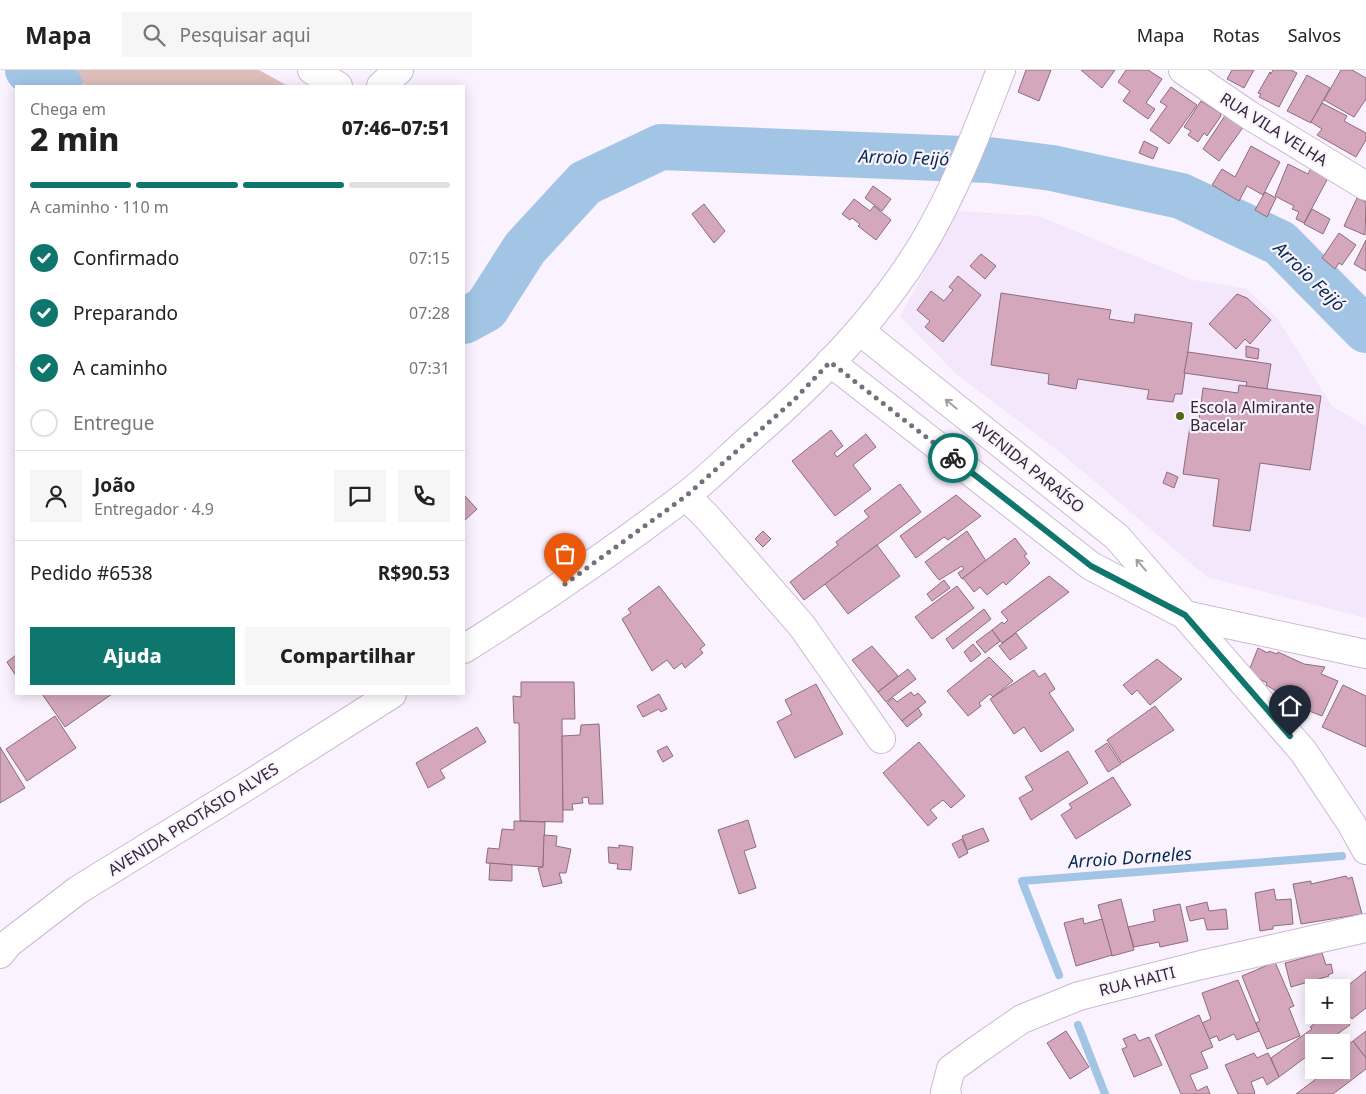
<!DOCTYPE html>
<html lang="pt">
<meta charset="utf-8">
<style>
body{margin:0;font-family:"Noto Sans",sans-serif;background:#f6f6f6;color:#222;height:100vh;display:flex;flex-direction:column;font-size:19px;white-space:nowrap}
*{box-sizing:border-box;margin:0}
p{font-size:16px;color:#767676}
.icon{flex:none;width:28px;height:28px;fill:none;stroke:currentColor;stroke-width:2;stroke-linecap:round;stroke-linejoin:round}
.map{position:relative;flex:1;overflow:hidden}
.side{position:absolute;left:15px;top:15px;width:450px;height:610px;display:flex;flex-direction:column;background:#fff;border-radius:0px;box-shadow:0 2px 12px #0003}
.side>*{flex:none}
.buttons{position:absolute;left:1305px;top:909px;display:grid;gap:10px}
.buttons a{display:grid;place-items:center;width:45px;height:45px;border-radius:0px;background:#fff;box-shadow:0 2px 12px #0003;font-size:25px}
.pin{position:absolute;display:grid;place-items:center;width:42px;height:42px;color:#fff;margin:-51px -21px;border-radius:50% 50% 50% 0;rotate:-45deg;box-shadow:0 0 5px #0007}
.pin .icon{rotate:45deg}
.courier{position:absolute;display:grid;place-items:center;width:50px;height:50px;margin:-25px;border:4px solid #0f766e;border-radius:50%;background:#fff;color:#222;box-shadow:0 1px 6px #0007}
.head em{font-style:normal;font-weight:800}
.head div{display:flex;flex-direction:column-reverse}
.head{display:flex;align-items:center;justify-content:space-between;height:85px;padding:0 15px}
h1{font-size:32px;font-weight:800;line-height:38px}
.bar{display:grid;grid-template-columns:repeat(4,1fr);gap:8px 5px;align-content:center;height:60px;padding:0 15px}
.bar i{height:6px;border-radius:4px;background:#e0e0e0}
.bar .on{background:#0f766e}
.bar p{grid-column:span 4}
.line{display:flex;align-items:center;gap:12px;padding:0 15px;border-top:1px solid #e0e0e0}
.line div{flex:1}
.round{display:grid;place-items:center;flex:none;width:52px;height:52px;border-radius:0px;background:#f6f6f6}
ol{padding:0 15px;list-style:none}
li{display:flex;align-items:center;gap:15px;height:55px}
li p{margin-inline-start:auto}
li .icon{padding:5px;border-radius:50%;background:#0f766e;color:#fff;stroke-width:4}
li:last-child{color:#767676}
li i{width:28px;height:28px;border:2px solid #e0e0e0;border-radius:50%}
.primary-button{display:flex;gap:10px;margin-top:auto;padding:10px 15px}
.primary-button a{flex:1;height:58px;border-radius:0px;background:#0f766e;color:#fff;font-size:20px;font-weight:800;line-height:58px;text-align:center}
.primary-button a+a{background:#f6f6f6;color:#222}
header{display:flex;align-items:center;gap:30px;box-sizing:border-box;height:70px;padding:0 25px;background:#fff;border-bottom:1px solid #e0e0e0}
header strong{font-size:24px}
nav{display:flex;gap:28px;margin-inline-start:auto;font-size:18px}
.search{width:350px;height:45px;background:#f6f6f6;display:flex;align-items:center;gap:12px;box-sizing:border-box;padding:0 18px;border-radius:0px;color:#767676;font-size:19px}
.map>svg:first-child{display:block}
.built{fill:#f4e6fb}
.green{fill:#debebb}
.lines{fill:none;stroke-linecap:round;stroke-linejoin:round}
.stream{stroke:#a2c5e6;stroke-width:8}
.river{stroke:#a2c5e6;stroke-width:46}
.building{fill:#d4a7bc;stroke:#8d6d7c}
.minor-casing{stroke:#ccb8d5;stroke-width:30}
.major-casing{stroke:#ccb8d5;stroke-width:30}
.minor{stroke:#fff;stroke-width:28}
.major{stroke:#fff;stroke-width:28}
.oneway{stroke:#a29fa4}
.done{stroke:#776f7b;stroke-width:5;stroke-dasharray:0 9}
.route{stroke:#0f766e;stroke-width:6}
.poi-dot{fill:#516715;stroke:#faf2fe;stroke-width:2}
.labels{text-anchor:middle;dominant-baseline:central;stroke-width:4.5;stroke-linejoin:round;paint-order:stroke}
.street-label{font-size:16px;fill:#312934;stroke:#faf2fe}
.poi-label{font-size:16px;fill:#312934;stroke:#faf2fe;text-anchor:start}
.water-label{font-size:18px;font-style:italic;fill:#042c4c;stroke:#faf2fe}
</style>
<header>
<strong>Mapa</strong>
<div class="search"><svg class="icon" aria-label="search" viewBox="0 0 24 24"><circle cx="10" cy="10" r="6"/><path d="M15 15l6 6"/></svg>Pesquisar aqui</div>
<nav><a>Mapa</a><a>Rotas</a><a>Salvos</a></nav>
</header>
<div class="map">
<svg width="1366" height="1024" viewBox="0 0 1366 1024">
<rect width="100%" height="100%" fill="#faf2fe"/>
<path class="built" d="M958 141 1038 146 1193 210 1247 219 1277 248 1332 336 1366 356V548L1207 507 1066 387 956 304 900 246Z"/>
<path class="green" d="M57 0H259L288 16H87Z"/>
<g class="lines">
<g class="stream">
<path d="M1059 905 1022 811 1342 786"/>
<path d="M1078 955 1105 1024"/>
</g>
<g class="river">
<path d="M28 0 60 16"/>
<path d="M464 251 486 239 525 178 585 113 661 77 989 90 1052 98 1181 126 1280 173 1366 260"/>
</g>
</g>
<g class="building">
<path d="M1026 0H1051L1039 31 1018 22Z"/>
<path d="M1081 0H1115L1102 18Z"/>
<path d="M1126 0H1148L1162 9 1146 33 1155 39 1148 49 1123 31 1130 21 1118 12Z"/>
<path d="M1232 0H1254L1244 18 1227 9Z"/>
<path d="M1273 0H1291L1297 3 1279 37 1259 27 1261 24 1258 23 1270 2 1271 4Z"/>
<path d="M1341 0H1352L1366 8V29L1354 47 1324 30Z"/>
<path d="M1307 5 1330 18 1311 53 1287 41Z"/>
<path d="M1171 17 1197 35 1169 74 1150 60 1167 36 1160 32Z"/>
<path d="M1201 31 1220 43 1221 46 1207 66 1204 63 1198 72 1188 65 1191 61 1184 57Z"/>
<path d="M1322 33 1347 46 1344 51 1366 63V70L1356 87 1317 65 1322 59 1311 52Z"/>
<path d="M1226 44 1244 56 1219 91 1203 79Z"/>
<path d="M1144 71 1158 78 1153 89 1139 83Z"/>
<path d="M1251 76 1280 92 1263 125 1247 116 1239 131 1212 115 1222 99 1235 107Z"/>
<path d="M1288 94 1308 104 1312 96 1329 106 1304 153 1296 149 1299 142 1292 139 1294 136 1275 126Z"/>
<path d="M873 116 891 129 882 141 865 128Z"/>
<path d="M1265 122 1276 128 1267 147 1255 140Z"/>
<path d="M1357 128 1366 132 1365 165 1344 156Z"/>
<path d="M854 129 870 141 874 136 891 150 876 170 858 156 860 154 852 148 850 150 842 144Z"/>
<path d="M704 134 725 161 714 173 692 144Z"/>
<path d="M1312 139 1330 149 1323 164 1304 154Z"/>
<path d="M1339 163 1356 175 1342 195 1339 193 1335 199 1322 188Z"/>
<path d="M1366 170V201L1354 194Z"/>
<path d="M981 184 996 196 985 209 970 196Z"/>
<path d="M958 206 981 225 943 272 925 257 930 251 917 240 931 221 944 231 953 220 949 217Z"/>
<path d="M1001 223 1111 240 1109 249 1134 253 1135 244 1192 253 1182 324H1175L1173 332 1147 329 1149 320 1078 309 1076 319 1048 314 1049 304 991 295Z"/>
<path d="M1237 224 1247 228 1271 250 1250 274 1245 269 1236 279 1209 254Z"/>
<path d="M1246 276 1259 279 1258 289 1246 287Z"/>
<path d="M1188 282 1271 294 1267 319 1246 316 1247 312 1184 303Z"/>
<path d="M1239 315 1321 326 1310 400 1260 393 1250 461 1213 456 1219 409 1183 404 1191 349 1199 350 1203 318 1238 323Z"/>
<path d="M831 360 843 376 834 383 837 387 866 364 876 377 853 395 871 419 835 446 792 391Z"/>
<path d="M1167 402 1178 407 1174 418 1163 413Z"/>
<path d="M900 414 921 442 804 530 790 512 838 475 836 472 869 447 864 441Z"/>
<path d="M464 425 477 439 464 451Z"/>
<path d="M956 425 981 446 948 470 944 467 916 488 900 466Z"/>
<path d="M763 461 771 469 763 477 755 469Z"/>
<path d="M967 461 986 491 962 509 958 503 964 499 962 496 939 510 925 492Z"/>
<path d="M1015 468 1027 484 1024 486 1030 493 1006 515 1003 512 987 525 980 517 974 522 963 508Z"/>
<path d="M877 475 900 506 848 544 825 514Z"/>
<path d="M1049 506 1069 522 1002 573 992 560 1002 552 1004 554 1008 550 1001 542Z"/>
<path d="M944 510 950 518 932 531 927 524Z"/>
<path d="M659 516 705 575 700 579 703 583 685 598 682 593 674 599 667 590 652 601 622 549 631 543 628 539Z"/>
<path d="M957 516 974 538 932 569 915 547Z"/>
<path d="M984 539 991 549 953 579 946 569Z"/>
<path d="M992 560 1000 571 985 583 976 572Z"/>
<path d="M1016 563 1027 578 1010 590 999 576Z"/>
<path d="M973 574 981 584 971 592 964 582Z"/>
<path d="M872 576 898 606 878 622 852 590Z"/>
<path d="M1258 578 1268 583 1269 581 1277 584 1278 582 1304 594 1325 597 1321 604 1338 611 1322 646 1286 632 1284 630 1286 627 1266 615 1267 613 1248 603Z"/>
<path d="M16 585V606L7 592Z"/>
<path d="M989 587 1013 611 993 627 990 624 979 633 981 636 968 646 947 621Z"/>
<path d="M1157 589 1182 609 1150 635 1137 620 1132 625 1123 615Z"/>
<path d="M908 599 916 609 886 632 878 622Z"/>
<path d="M1034 600 1039 607 1045 603 1055 619 1049 623 1074 660 1041 682 1024 657 1014 664 990 629Z"/>
<path d="M521 612H574L575 649H562L563 752 520 751 519 653H514L513 626 521 627Z"/>
<path d="M816 614 843 664 795 688 777 652 792 644 785 630Z"/>
<path d="M1343 615 1366 626V677L1322 657Z"/>
<path d="M911 622 914 626 918 623 926 632 902 651 887 633 893 628 897 632Z"/>
<path d="M42 624H112L65 657Z"/>
<path d="M659 624 667 639 661 642 659 639 643 647 637 636Z"/>
<path d="M1155 636 1174 660 1122 693 1107 670Z"/>
<path d="M918 638 922 645 907 657 902 651Z"/>
<path d="M55 646 76 678 27 711 6 679Z"/>
<path d="M599 654 603 734H589L588 727 582 728 583 733 572 734 573 740H563L562 666 580 665 581 655Z"/>
<path d="M477 657 486 672 440 700 445 708 428 718 416 693Z"/>
<path d="M919 672 965 726 951 738 943 730 930 740 937 748 928 756 883 703Z"/>
<path d="M1107 673 1121 694 1108 702 1095 681Z"/>
<path d="M667 676 673 686 663 692 657 681Z"/>
<path d="M0 677 25 718 0 733Z"/>
<path d="M1068 681 1088 713 1031 750 1019 728 1033 720 1025 707Z"/>
<path d="M1113 707 1131 735 1076 769 1061 745 1072 738 1069 734Z"/>
<path d="M748 750 756 777 744 781 756 818 739 824 718 760Z"/>
<path d="M514 751 545 752 543 797 486 793 488 778 499 779 502 759 514 760Z"/>
<path d="M983 758 989 771 967 780 962 766Z"/>
<path d="M544 765 557 766 556 776 571 779 566 803H559L562 813 543 817 538 798 543 797Z"/>
<path d="M962 769 968 783 959 788 952 774Z"/>
<path d="M619 775 633 777 631 800 617 799 618 794 609 793 608 777 619 778Z"/>
<path d="M490 793 512 795V811L489 810Z"/>
<path d="M1346 806 1348 809 1352 807 1362 844 1301 854 1293 814 1311 811V814Z"/>
<path d="M1274 819 1276 830 1291 829 1293 854 1273 856V859L1260 861 1255 823Z"/>
<path d="M1121 829 1134 880 1112 886 1098 835Z"/>
<path d="M1207 832 1209 841 1226 839 1228 859 1207 860 1204 848 1190 851 1186 837Z"/>
<path d="M1180 834 1188 871 1160 877 1159 872 1134 877 1128 857 1155 851 1153 840Z"/>
<path d="M1083 848 1084 854 1102 849 1112 885 1076 896 1064 853Z"/>
<path d="M1322 883 1326 895 1331 894 1333 903 1328 905 1329 906 1291 917 1285 893Z"/>
<path d="M1275 892 1294 936 1289 938 1300 966 1267 979 1256 953 1260 951 1242 906Z"/>
<path d="M1366 901V938L1352 949 1341 936V921Z"/>
<path d="M1238 910 1259 961 1237 970 1234 964 1219 971 1217 966 1209 969 1202 953 1211 949 1202 923Z"/>
<path d="M1199 945 1213 977 1201 982 1208 998 1190 1005 1197 1021 1207 1016 1210 1024H1181L1155 965Z"/>
<path d="M1326 945 1332 951 1342 945 1350 955 1326 972H1314V981L1279 1007 1271 988 1312 959 1310 957Z"/>
<path d="M1066 961 1089 997 1070 1009 1047 973Z"/>
<path d="M1366 961V988L1353 971Z"/>
<path d="M1135 964 1139 971 1149 967 1162 995 1134 1007 1122 979 1127 977 1123 969Z"/>
<path d="M1353 971 1366 988V999L1333 1024H1296L1328 1000H1341V980Z"/>
<path d="M1254 983 1257 988 1268 983 1279 1007 1267 1015 1263 1007 1251 1012 1255 1023 1254 1024H1238L1225 995Z"/>
</g>
<g class="lines">
<defs>
<g id="minor">
<path d="M312 0 338 16"/>
<path d="M1183 0 1249 45 1366 116"/>
<path d="M381 16 399 0"/>
<path d="M686 426 707 447 802 556 881 669"/>
<path d="M947 1024 945 1022 951 999 980 978 1022 949 1079 926 1201 895 1366 858"/>
</g>
<g id="major">
<path d="M860 261 1117 467 1303 681 1351 753 1366 780"/>
<path d="M830 292 1091 496 1185 545 1366 584"/>
<path d="M464 579C540 531 613 481 684 427 709 408 731 385 754 365 818 309 879 247 923 174 956 119 978 59 1001 0"/>
<path d="M0 884 9 873 78 820 247 716 392 624"/>
</g>
</defs>
<use href="#minor" class="minor-casing"/>
<use href="#major" class="major-casing"/>
<use href="#minor" class="minor"/>
<use href="#major" class="major"/>
</g>
<defs><path id="oneway-shaft" d="M-6 0H5M1.5-3L5.5 0L1.5 3" fill="none" stroke-width="1.6" stroke-linecap="round" stroke-linejoin="round" transform="scale(1.25)"/></defs>
<g class="oneway">
<use href="#oneway-shaft" transform="translate(951 334) rotate(-141)"/>
<use href="#oneway-shaft" transform="translate(1141 495) rotate(-131)"/>
</g>
<g class="lines">
<path class="done" d="M565 514 686 426 794 330 830 292 953 388"/>
<path class="route" d="M953 388 1091 496 1185 545 1290 666"/>
</g>
<circle class="poi-dot" cx="1180" cy="346" r="5"/>
<g class="labels">
<g class="street-label">
<text transform="translate(1274 59) rotate(32)">RUA VILA VELHA</text>
<text transform="translate(1029 396) rotate(39)">AVENIDA PARAÍSO</text>
<text transform="translate(193 749) rotate(-32)">AVENIDA PROTÁSIO ALVES</text>
<text transform="translate(1137 911) rotate(-14)">RUA HAITI</text>
</g>
<g class="poi-label">
<text x="1190" y="337">Escola Almirante<tspan x="1190" dy="18">Bacelar</tspan></text>
</g>
<g class="water-label">
<text transform="translate(904 87) rotate(2)">Arroio Feijó</text>
<text transform="translate(1310 206) rotate(44)">Arroio Feijó</text>
<text transform="translate(1130 787) rotate(-4)">Arroio Dorneles</text>
</g>
</g>
</svg>
<div class="buttons">
<a>+</a>
<a>−</a>
</div>
<div class="pin" style="left:565px;top:514px;background:#ea580c"><svg class="icon" aria-label="bag" viewBox="0 0 24 24"><path d="M5 8h14l-1 12H6zM9 8a3 3 0 0 1 6 0"/></svg></div>
<div class="pin" style="left:1290px;top:666px;background:#1f2937"><svg class="icon" aria-label="home" viewBox="0 0 24 24"><path d="M3 11l9-7 9 7M6 9v11h12V9"/></svg></div>
<div class="courier" style="left:953px;top:388px"><svg class="icon" aria-label="bike" viewBox="0 0 24 24"><circle cx="6" cy="16" r="4"/><circle cx="18" cy="16" r="4"/><path d="M6 16l4-8h5l3 8M10 8l3 8H6M13 5h3"/></svg></div>
<section class="side">
<div class="head"><div><h1>2 min</h1><p>Chega em</p></div><em>07:46–07:51</em></div>
<div class="bar"><i class="on"></i><i class="on"></i><i class="on"></i><i></i><p>A caminho · 110 m</p></div>
<ol>
<li><svg class="icon" aria-label="check" viewBox="0 0 24 24"><path d="M5 12l5 5 9-10"/></svg>Confirmado<p>07:15</p></li>
<li><svg class="icon" aria-label="check" viewBox="0 0 24 24"><path d="M5 12l5 5 9-10"/></svg>Preparando<p>07:28</p></li>
<li><svg class="icon" aria-label="check" viewBox="0 0 24 24"><path d="M5 12l5 5 9-10"/></svg>A caminho<p>07:31</p></li>
<li><i></i>Entregue</li>
</ol>
<div class="line" style="height:90px"><a class="round"><svg class="icon" aria-label="person" viewBox="0 0 24 24"><circle cx="12" cy="8" r="4"/><path d="M4 21q1-7 8-7t8 7"/></svg></a><div><b>João</b><p>Entregador · 4.9</p></div><a class="round"><svg class="icon" aria-label="chat" viewBox="0 0 24 24"><path d="M4 5h16v11H9l-5 4z"/></svg></a><a class="round"><svg class="icon" aria-label="phone" viewBox="0 0 24 24"><path d="M5 4h4l2 5-3 2q2 4 5 5l2-3 5 2v4C11 20 4 13 5 4z"/></svg></a></div>
<div class="line" style="height:65px"><div>Pedido #6538</div><b>R$90.53</b></div>
<div class="primary-button"><a>Ajuda</a><a>Compartilhar</a></div>
</section>
</div>
